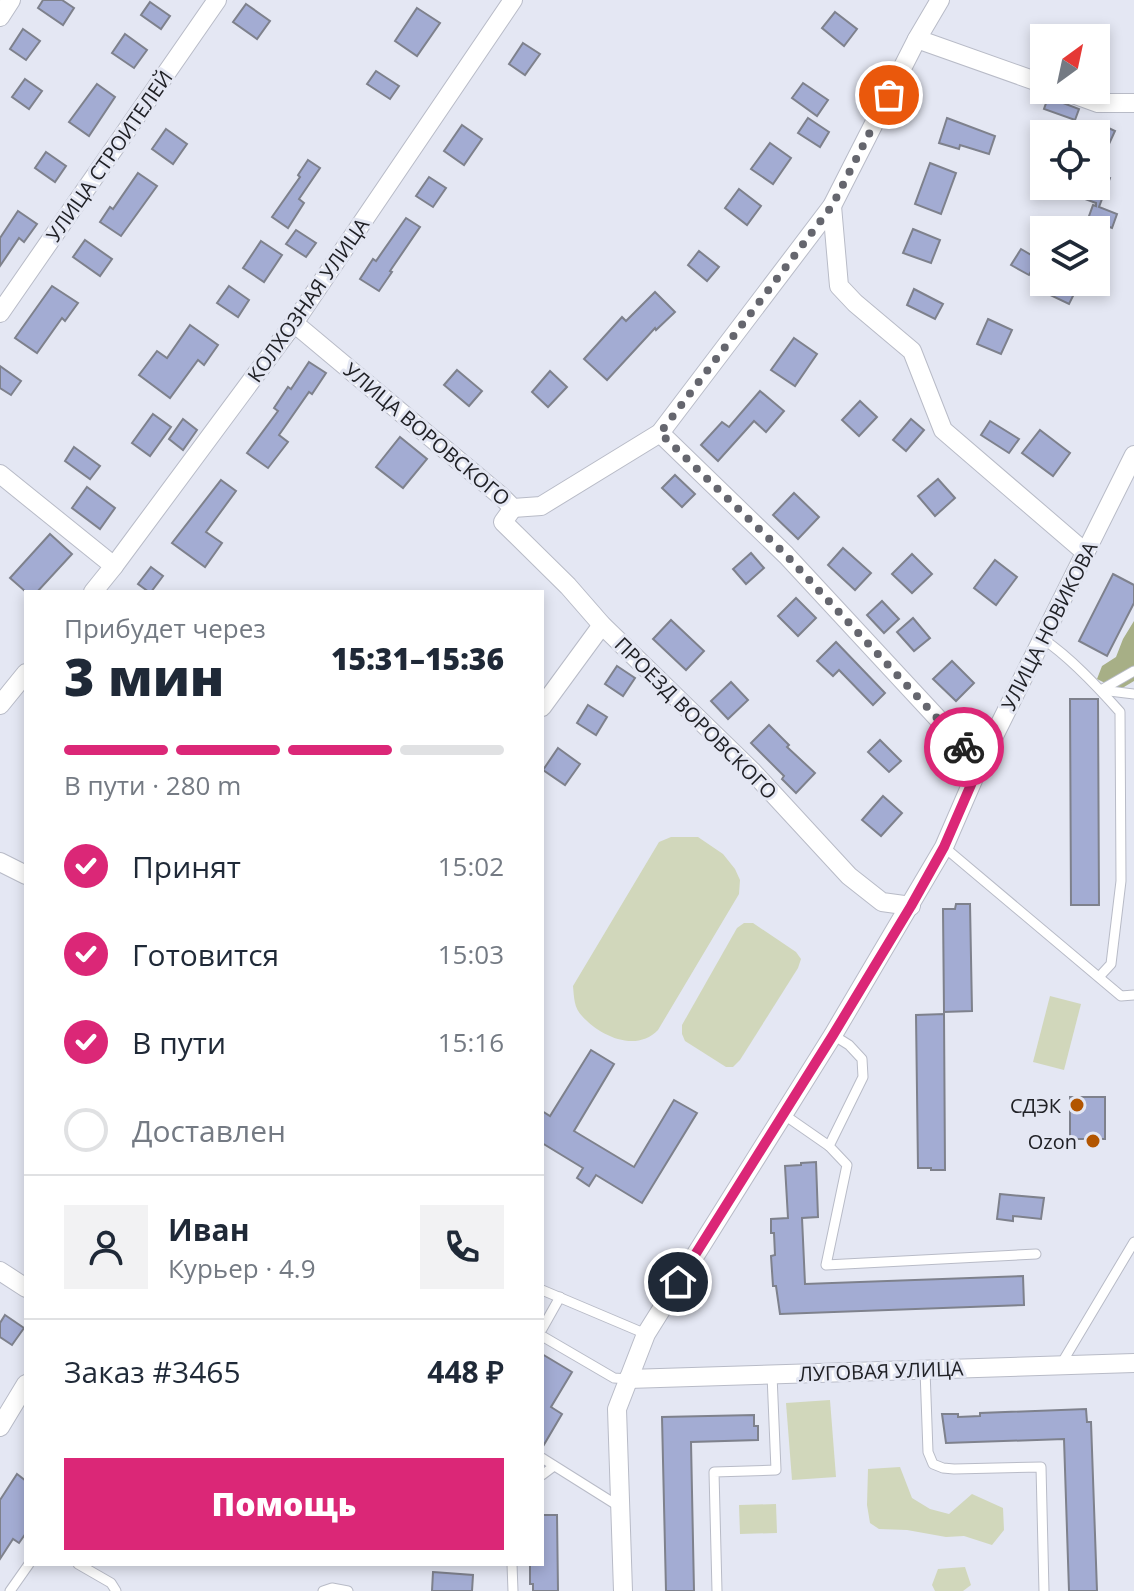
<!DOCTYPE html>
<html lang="ru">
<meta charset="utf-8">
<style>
body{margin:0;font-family:"Open Sans",sans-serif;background:#f2f2f3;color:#1f2937;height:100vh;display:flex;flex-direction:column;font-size:30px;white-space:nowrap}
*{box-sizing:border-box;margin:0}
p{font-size:26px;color:#747a83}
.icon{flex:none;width:44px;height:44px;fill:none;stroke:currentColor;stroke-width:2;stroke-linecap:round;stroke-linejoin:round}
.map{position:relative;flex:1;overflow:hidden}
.drawer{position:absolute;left:24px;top:590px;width:520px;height:976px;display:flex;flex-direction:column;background:#fff;border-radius:0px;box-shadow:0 4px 12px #0003}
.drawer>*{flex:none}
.needle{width:52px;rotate:33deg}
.fabs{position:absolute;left:1030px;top:24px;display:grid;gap:16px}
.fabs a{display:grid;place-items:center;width:80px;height:80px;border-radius:0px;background:#fff;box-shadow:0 4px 12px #0003;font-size:40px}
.pin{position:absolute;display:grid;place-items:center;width:68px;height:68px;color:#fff;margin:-34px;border:4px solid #fff;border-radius:50%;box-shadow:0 2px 8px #0007}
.courier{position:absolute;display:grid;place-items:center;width:80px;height:80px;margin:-40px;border:6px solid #db2777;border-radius:50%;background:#fff;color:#222;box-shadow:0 2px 10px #0007}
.summary em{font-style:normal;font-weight:800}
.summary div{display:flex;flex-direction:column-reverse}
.summary{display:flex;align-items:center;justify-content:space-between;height:136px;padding:0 40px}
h1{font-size:52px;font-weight:800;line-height:60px}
.bar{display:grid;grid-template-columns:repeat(4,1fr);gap:12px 8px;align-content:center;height:96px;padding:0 40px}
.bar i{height:10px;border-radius:6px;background:#e0e1e3}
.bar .current{background:#db2777}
.bar p{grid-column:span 4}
.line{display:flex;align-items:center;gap:20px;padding:0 40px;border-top:2px solid #e0e1e3}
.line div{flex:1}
.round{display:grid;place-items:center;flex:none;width:84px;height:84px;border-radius:0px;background:#f2f2f3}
ol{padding:0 40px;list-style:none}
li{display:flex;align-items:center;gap:24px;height:88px}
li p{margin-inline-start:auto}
li .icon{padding:8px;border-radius:50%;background:#db2777;color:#fff;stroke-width:4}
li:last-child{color:#747a83}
li i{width:44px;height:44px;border:4px solid #e0e1e3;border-radius:50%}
.action{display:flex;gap:16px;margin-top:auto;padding:16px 40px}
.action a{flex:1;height:92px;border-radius:0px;background:#db2777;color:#fff;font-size:32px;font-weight:800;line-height:92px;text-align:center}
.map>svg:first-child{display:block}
.green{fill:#d1d7bb}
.forest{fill:#a7af86}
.building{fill:#a3acd3;stroke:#7e818c;stroke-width:2}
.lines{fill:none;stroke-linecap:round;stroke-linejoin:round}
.lane-casing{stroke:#b8bbc7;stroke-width:11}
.street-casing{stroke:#b8bbc7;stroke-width:20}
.lane{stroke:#fff;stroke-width:9}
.street{stroke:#fff;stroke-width:18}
.done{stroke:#65666e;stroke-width:8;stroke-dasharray:0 14.4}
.route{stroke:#db2777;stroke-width:10}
.poi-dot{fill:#b25500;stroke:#e4e7f3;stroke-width:3}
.labels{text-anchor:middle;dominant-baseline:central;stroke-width:6;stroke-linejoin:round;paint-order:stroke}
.street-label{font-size:20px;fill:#202126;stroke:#e4e7f3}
.poi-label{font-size:20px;fill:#202126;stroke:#e4e7f3;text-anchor:end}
</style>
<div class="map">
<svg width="1134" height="1591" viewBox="0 0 1134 1591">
<rect width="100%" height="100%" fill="#e4e7f3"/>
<g class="green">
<path d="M671 837H698L723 854 735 869 740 880 739 894 658 1030C636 1053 600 1036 582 1016 574 1008 574 997 573 986L659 842Z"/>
<path d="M744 923H753L796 952 801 959 798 968 740 1060 733 1067H726L685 1041 682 1034V1025L737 928Z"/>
<path d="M1050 996 1081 1004 1064 1070 1033 1062Z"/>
<path d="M830 1400 836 1477 792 1480 786 1403Z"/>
<path d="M900 1467 912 1498 930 1509 949 1514 972 1494 1003 1508 1004 1530 992 1545 964 1536 946 1537 907 1530 879 1529 870 1523 867 1505 868 1469Z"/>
<path d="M776 1504 777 1533 740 1534 739 1505Z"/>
<path d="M965 1567 971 1585 963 1591H935L932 1585 938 1569Z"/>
</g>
<path class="forest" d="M1134 621V681L1119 690 1097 679 1102 666 1116 657 1123 639Z"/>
<g class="building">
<path d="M43 0H62L74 8 63 25 38 8Z"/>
<path d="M150 2 170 16 161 29 141 15Z"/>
<path d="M246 4 270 21 257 39 233 22Z"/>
<path d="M417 8 440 23 417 56 395 41Z"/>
<path d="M835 12 857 29 844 46 822 28Z"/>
<path d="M23 29 40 41 26 60 10 49Z"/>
<path d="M125 34 147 50 134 68 112 53Z"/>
<path d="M523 43 540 54 525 75 509 64Z"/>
<path d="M376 71 399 86 390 99 367 84Z"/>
<path d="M25 79 42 91 29 109 12 97Z"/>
<path d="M803 83 828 100 817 116 792 98Z"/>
<path d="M97 84 115 97 89 136 69 122Z"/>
<path d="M1049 95 1058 101 1079 109 1075 120 1044 109Z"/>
<path d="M808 118 829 132 820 147 798 133Z"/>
<path d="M947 118 995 136 989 154 960 145 959 149 939 143Z"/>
<path d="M1100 124 1115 131 1096 172V133Z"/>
<path d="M462 125 482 139 464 165 444 151Z"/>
<path d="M166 129 187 144 173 164 152 149Z"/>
<path d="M770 143 791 158 773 184 751 169Z"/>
<path d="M46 152 66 166 55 182 35 168Z"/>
<path d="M308 160 320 168 299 199 304 203 288 228 272 217 300 177 298 175Z"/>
<path d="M930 163 956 173 941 214 915 204Z"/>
<path d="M1096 172 1110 178 1099 207 1117 214 1112 228 1088 219 1093 205 1096 206V203L1074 195 1078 186H1096Z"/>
<path d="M138 173 157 186 121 236 100 222 110 207 113 209Z"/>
<path d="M429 177 446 188 433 207 416 196Z"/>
<path d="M739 189 761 206 747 225 725 208Z"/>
<path d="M18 211 37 224 24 242 19 238 0 266V238Z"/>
<path d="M406 218 420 227 390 271 392 272 379 291 360 279 373 259 376 261Z"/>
<path d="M913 229 940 240 931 263 903 253Z"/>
<path d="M296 230 316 243 306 257 286 244Z"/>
<path d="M85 240 112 259 100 276 73 257Z"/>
<path d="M261 241 282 255 264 282 243 268Z"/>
<path d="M1021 249 1038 259 1029 275 1011 265Z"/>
<path d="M699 251 719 267 707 281 688 265Z"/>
<path d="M1049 282H1062L1076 290 1069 304 1044 292Z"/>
<path d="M52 286 78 303 65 321 62 318 37 353 15 338Z"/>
<path d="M229 286 249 300 238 317 217 303Z"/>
<path d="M914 289 943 304 935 319 907 305Z"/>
<path d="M655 292 675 312 656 330 655 328 607 380 584 359 622 317 626 321Z"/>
<path d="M988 319 1012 330 1001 354 977 344Z"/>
<path d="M190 325 218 345 204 365 198 360 170 398 139 375 157 351 167 358Z"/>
<path d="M794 338 817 354 795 386 771 370Z"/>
<path d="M309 362 326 373 312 394 309 392 279 435 288 442 268 468 247 453 278 411 274 408 288 387 291 389Z"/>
<path d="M0 366 21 381 11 395 0 388Z"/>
<path d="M457 370 482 391 469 406 444 385Z"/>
<path d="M550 371 567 387 548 407 532 392Z"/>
<path d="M760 391 784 411 766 432 754 421 718 461 701 445 722 422 729 427Z"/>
<path d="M860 401 877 417 859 436 842 420Z"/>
<path d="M153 414 171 427 150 456 132 443Z"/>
<path d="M183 419 197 430 183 450 169 439Z"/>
<path d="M911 419 924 430 906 451 893 440Z"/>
<path d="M990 421 1019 439 1009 453 981 435Z"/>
<path d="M1040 430 1070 453 1053 476 1022 453Z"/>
<path d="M400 437 427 459 403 488 376 467Z"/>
<path d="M74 447 100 466 90 479 65 461Z"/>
<path d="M675 475 695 494 682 507 662 488Z"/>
<path d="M938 479 955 498 935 516 918 496Z"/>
<path d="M221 480 236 491 206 532 222 543 205 567 172 543Z"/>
<path d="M87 487 115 508 100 529 72 508Z"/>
<path d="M794 493 819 517 798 539 773 515Z"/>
<path d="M50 534 72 554 37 592H26L10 578Z"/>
<path d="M843 548 871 573 855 590 828 565Z"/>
<path d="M751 553 764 568 746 584 733 569Z"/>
<path d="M912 554 932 574 912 593 892 574Z"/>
<path d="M995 560 1017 577 996 605 974 588Z"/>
<path d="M151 567 163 576 151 592H149L138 584Z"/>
<path d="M1113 574 1134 585V603L1107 656 1079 641Z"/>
<path d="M796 598 816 618 798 636 778 616Z"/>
<path d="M882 601 899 619 884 633 867 615Z"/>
<path d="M913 618 930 638 914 651 897 632Z"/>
<path d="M671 620 704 651 686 670 653 639Z"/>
<path d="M836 642 885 693 873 705 839 670 833 676 817 661Z"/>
<path d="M952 661 974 683 956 701 933 679Z"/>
<path d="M617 666 635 678 623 696 605 684Z"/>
<path d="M731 682 748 700 728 719 711 701Z"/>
<path d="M1070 699H1098L1099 905H1071Z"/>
<path d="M588 705 607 717 596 735 577 723Z"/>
<path d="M769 725 789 745 787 747 815 773 796 793 782 779 784 776 751 743Z"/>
<path d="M880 740 901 761 889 772 868 752Z"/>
<path d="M558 748 580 764 565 785 543 770Z"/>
<path d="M883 796 902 813 881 836 862 820Z"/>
<path d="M956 904H970L972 1011 944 1012 943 909H955Z"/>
<path d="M944 1014 945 1170H931V1168H918L916 1015Z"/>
<path d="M591 1050 614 1064 574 1131 634 1167 674 1100 697 1113 642 1203 596 1175 589 1186 577 1178 583 1168 542 1143V1111L550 1116Z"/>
<rect x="1070" y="1097" width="35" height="42"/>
<path d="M816 1162 818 1217 802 1218 805 1284 1023 1276 1024 1305 780 1314 776 1286H773L771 1256 775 1255 774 1233H771V1219L788 1218 785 1166 801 1165V1163Z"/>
<path d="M1000 1194 1044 1198 1041 1219 1013 1216V1221L997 1219Z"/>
<path d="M5 1315 24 1328 12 1345 0 1337V1323Z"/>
<path d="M542 1354 572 1372 551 1407 562 1414 542 1448Z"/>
<path d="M1086 1409 1087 1422H1091L1097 1591H1069L1064 1439 946 1443 942 1414H958V1417L980 1416V1413Z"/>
<path d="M754 1415V1426H758V1440L691 1442 694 1591H666L662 1417Z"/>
<path d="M17 1474 26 1481V1533L19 1543 13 1539 0 1559V1500Z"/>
<path d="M542 1515H557L558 1591H533V1584H530V1564H542Z"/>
<path d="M433 1572 473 1575 472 1591H432Z"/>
</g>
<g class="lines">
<defs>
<g id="lane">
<path d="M1043 639C1071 658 1097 686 1120 712L1121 881 1111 964 1099 977"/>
<path d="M1101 690 1134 671"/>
<path d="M1101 690 1134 694"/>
<path d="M944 847 1121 996 1134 995"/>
<path d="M833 1035 849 1045 862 1059 863 1077 829 1146 847 1165 826 1265 1036 1254"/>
<path d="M783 1114 829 1146"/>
<path d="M542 1290 646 1334"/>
<path d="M542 1329 560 1297"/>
<path d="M542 1336 614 1378 628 1379"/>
<path d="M1060 1366 1134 1242"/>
<path d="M925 1370 928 1452 933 1464 943 1468 954 1469 1041 1467 1044 1591"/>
<path d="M542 1458 620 1507"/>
<path d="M542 1475 554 1466"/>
<path d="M78 1564 111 1583 116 1591"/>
<path d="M512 1564 513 1591"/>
<path d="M10 1591 29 1564"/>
<path d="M323 1591 332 1588 348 1591"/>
<path d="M717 1591 714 1472 776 1470 772 1375"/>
</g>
<g id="street">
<path d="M0 17 11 0"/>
<path d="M917 39 1044 84"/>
<path d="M1062 90 1098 103H1134"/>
<path d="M832 206 839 286 855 303 912 351 943 430 1086 553"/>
<path d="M0 313 217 0"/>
<path d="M294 323 502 497 513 508 541 506 660 433 832 206 917 39 940 0"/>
<path d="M660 433 786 555 980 764"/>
<path d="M0 474 114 566"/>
<path d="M513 508 503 522 568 586 602 625 753 772 849 876 882 902 911 906"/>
<path d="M93 592 114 566 294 323 513 0"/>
<path d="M0 705 26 673"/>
<path d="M542 707 602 625"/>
<path d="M0 862 26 875"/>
<path d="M0 1271 26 1288"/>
<path d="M628 1379 1134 1363"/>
<path d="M0 1427 26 1384"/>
<path d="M623 1591 617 1409 646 1334 833 1035 944 847 980 764 1134 455"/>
</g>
</defs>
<use href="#lane" class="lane-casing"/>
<use href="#street" class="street-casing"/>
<use href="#lane" class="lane"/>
<use href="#street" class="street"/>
</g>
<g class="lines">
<path class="done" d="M889 95 832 206 660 433 786 555 964 747"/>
<path class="route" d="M678 1282 833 1035 911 906 944 847 980 764 964 747"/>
</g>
<g class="poi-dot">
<circle cx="1077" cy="1105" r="8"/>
<circle cx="1093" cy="1141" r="8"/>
</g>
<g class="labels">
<g class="street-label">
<text transform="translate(109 156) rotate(-55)">УЛИЦА СТРОИТЕЛЕЙ</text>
<text transform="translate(308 300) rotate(-55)">КОЛХОЗНАЯ УЛИЦА</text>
<text transform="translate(427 434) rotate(40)">УЛИЦА ВОРОВСКОГО</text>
<text transform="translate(1049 626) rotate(-63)">УЛИЦА НОВИКОВА</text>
<text transform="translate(696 718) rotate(45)">ПРОЕЗД ВОРОВСКОГО</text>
<text transform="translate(881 1371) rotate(-2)">ЛУГОВАЯ УЛИЦА</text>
</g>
<g class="poi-label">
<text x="1061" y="1105">СДЭК</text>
<text x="1077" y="1141">Ozon</text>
</g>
</g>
</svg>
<div class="fabs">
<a><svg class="needle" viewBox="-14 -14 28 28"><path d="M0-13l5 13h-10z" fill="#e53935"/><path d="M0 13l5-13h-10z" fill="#747a83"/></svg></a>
<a><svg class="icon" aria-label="locate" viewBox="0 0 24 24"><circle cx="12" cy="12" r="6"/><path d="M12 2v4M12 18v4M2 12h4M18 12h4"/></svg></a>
<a><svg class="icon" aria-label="layers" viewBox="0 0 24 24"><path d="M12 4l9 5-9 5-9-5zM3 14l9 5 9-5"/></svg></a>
</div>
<div class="pin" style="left:889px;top:95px;background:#ea580c"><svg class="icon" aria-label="bag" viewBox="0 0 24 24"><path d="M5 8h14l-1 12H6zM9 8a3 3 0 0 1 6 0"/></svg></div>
<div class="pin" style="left:678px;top:1282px;background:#1f2937"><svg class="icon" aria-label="home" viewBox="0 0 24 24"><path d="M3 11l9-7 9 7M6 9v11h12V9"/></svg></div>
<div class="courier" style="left:964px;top:747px"><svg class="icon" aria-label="bike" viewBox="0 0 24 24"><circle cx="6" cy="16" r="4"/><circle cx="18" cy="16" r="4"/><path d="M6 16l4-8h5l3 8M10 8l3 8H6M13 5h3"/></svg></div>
<section class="drawer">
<div class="summary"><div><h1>3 мин</h1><p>Прибудет через</p></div><em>15:31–15:36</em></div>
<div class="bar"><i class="current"></i><i class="current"></i><i class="current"></i><i></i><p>В пути · 280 m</p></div>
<ol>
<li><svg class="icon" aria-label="check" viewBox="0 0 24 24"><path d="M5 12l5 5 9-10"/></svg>Принят<p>15:02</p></li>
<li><svg class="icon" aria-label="check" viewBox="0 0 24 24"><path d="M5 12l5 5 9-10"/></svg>Готовится<p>15:03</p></li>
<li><svg class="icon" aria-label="check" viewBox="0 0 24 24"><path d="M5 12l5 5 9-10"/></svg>В пути<p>15:16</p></li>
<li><i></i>Доставлен</li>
</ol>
<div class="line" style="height:144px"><a class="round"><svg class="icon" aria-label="person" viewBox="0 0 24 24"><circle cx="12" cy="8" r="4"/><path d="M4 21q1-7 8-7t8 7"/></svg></a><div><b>Иван</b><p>Курьер · 4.9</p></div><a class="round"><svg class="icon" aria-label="phone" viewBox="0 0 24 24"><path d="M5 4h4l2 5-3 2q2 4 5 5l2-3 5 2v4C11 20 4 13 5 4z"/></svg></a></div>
<div class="line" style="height:104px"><div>Заказ #3465</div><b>448 ₽</b></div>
<div class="action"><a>Помощь</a></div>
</section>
</div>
